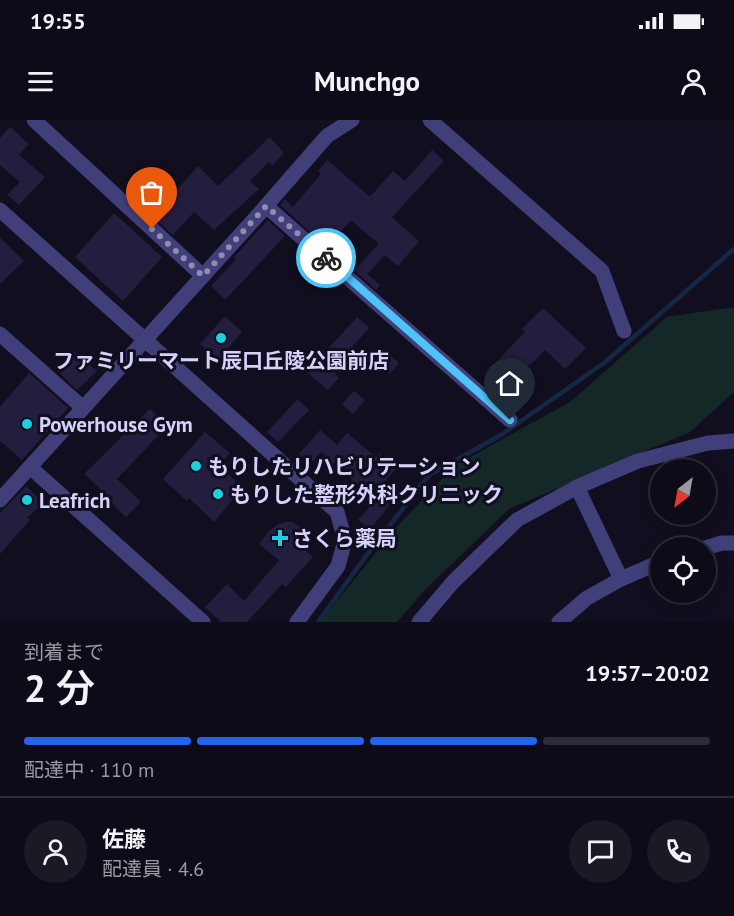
<!DOCTYPE html>
<html lang="ja">
<meta charset="utf-8">
<style>
body{margin:0;font-family:"PT Sans","Noto Sans JP",sans-serif;background:#1b1924;color:#f1f3f6;height:100vh;display:flex;flex-direction:column;font-size:22px;white-space:nowrap}
*{box-sizing:border-box;margin:0}
p{font-size:20px;color:#9a9ba1}
.icon{flex:none;width:33px;height:33px;fill:none;stroke:currentColor;stroke-width:2;stroke-linecap:round;stroke-linejoin:round}
.map{position:relative;height:502px;overflow:hidden}
.side{display:flex;flex-direction:column;background:#0d0b17;flex:1}
.side>*{flex:none}
.needle{width:39px;rotate:211deg}
.fabs{position:absolute;left:650px;top:339px;display:grid;gap:12px}
.fabs a{display:grid;place-items:center;width:66px;height:66px;border-radius:50%;background:#0d0b17;box-shadow:0 3px 15px #0003,0 0 0 2px #2d2b36;font-size:30px}
.pin{position:absolute;display:grid;place-items:center;width:51px;height:51px;color:#fff;margin:-62px -26px;border-radius:50% 50% 50% 0;rotate:-45deg;box-shadow:0 0 6px #0007}
.pin .icon{rotate:45deg}
.courier{position:absolute;display:grid;place-items:center;width:60px;height:60px;margin:-30px;border:4px solid #4fc3f7;border-radius:50%;background:#fff;color:#222;box-shadow:0 2px 8px #0007}
.overview em{font-style:normal;font-weight:600}
.overview div{display:flex;flex-direction:column-reverse}
.overview{display:flex;align-items:center;justify-content:space-between;height:102px;padding:0 24px}
h1{font-size:39px;font-weight:600;line-height:45px}
.bar{display:grid;grid-template-columns:repeat(4,1fr);gap:9px 6px;align-content:center;height:72px;padding:0 24px}
.bar i{height:8px;border-radius:4px;background:#2d2b36}
.bar .current{background:#2563eb}
.bar p{grid-column:span 4}
.line{display:flex;align-items:center;gap:15px;padding:0 24px;border-top:2px solid #2d2b36}
.line div{flex:1}
.round{display:grid;place-items:center;flex:none;width:63px;height:63px;border-radius:32px;background:#1b1924}
.status{display:flex;justify-content:space-between;align-items:center;height:42px;padding:0 30px;background:#0d0b17;direction:ltr}
.status svg{height:16px;fill:currentColor}
header{display:flex;justify-content:space-between;align-items:center;height:78px;padding:0 24px;background:#0d0b17;font-size:27px;font-weight:600}
.map>svg:first-child{display:block}
.green{fill:#132827}
.lines{fill:none;stroke-linecap:round;stroke-linejoin:round}
.stream{stroke:#142844;stroke-width:4.5}
.building{fill:#231d3e}
.minor{stroke:#403f79;stroke-width:15}
.done{stroke:#908ead;stroke-width:6;stroke-dasharray:0 10.8}
.route{stroke:#4fc3f7;stroke-width:8}
.poi-dot{fill:#19d1df;stroke:#110f1f;stroke-width:2}
.labels{text-anchor:middle;dominant-baseline:central;stroke-width:6;stroke-linejoin:round;paint-order:stroke}
.poi-label{font-size:21px;font-weight:bold;fill:#d5d2fa;stroke:#110f1f;text-anchor:start}
</style>
<div class="status"><b>19:55</b><svg viewBox="0 0 49 12"><path d="M0 12V9h3v3zM5 12V6h3v6zM10 12V3h3v9zM15 12V0h3v12zM26 1h20v11H26zM47 4h2v5h-2z"/></svg></div>
<header><svg class="icon" aria-label="menu" viewBox="0 0 24 24"><path d="M4 6h16M4 12h16M4 18h16"/></svg>Munchgo<svg class="icon" aria-label="person" viewBox="0 0 24 24"><circle cx="12" cy="8" r="4"/><path d="M4 21q1-7 8-7t8 7"/></svg></header>
<div class="map">
<svg width="734" height="502" viewBox="0 0 734 502">
<rect width="100%" height="100%" fill="#110f1f"/>
<path class="green" d="M734 187V272L690 312 509 389 424 471 397 502H320L394 410 454 346 570 282 667 197Z"/>
<g class="lines">
<path class="stream" d="M318 502 366 436 429 355 501 315 604 243 734 129"/>
</g>
<g class="building">
<path d="M10 7 29 24 19 35 45 57 19 85 7 75 20 62 0 45V18Z"/>
<path d="M270 17 284 33 272 46 269 42 250 61 259 69 214 110 194 92 173 115 153 97 198 46 218 66Z"/>
<path d="M432 30 444 41 392 97 419 121 398 146 385 135 367 154 380 165 376 170 354 150 379 124 351 100 327 127 280 85 285 79 293 87 321 54 318 51 327 40 370 77 393 51 405 61Z"/>
<path d="M114 93 162 137 123 181 75 137Z"/>
<path d="M268 100 285 116 225 180 211 166 236 139 234 137Z"/>
<path d="M0 118 24 141 0 164Z"/>
<path d="M543 188 586 228 565 249 545 230 514 261 495 243 525 212 522 209Z"/>
<path d="M225 196 242 212 219 239 200 224Z"/>
<path d="M357 197 369 208 343 237 347 241 335 254 339 258 328 270 307 252Z"/>
<path d="M383 229 399 243 390 254 374 240Z"/>
<path d="M75 232 97 251 77 270 60 254 68 245 65 242Z"/>
<path d="M29 253 68 288 22 340 0 321V287Z"/>
<path d="M354 271 365 280 353 294 342 284Z"/>
<path d="M298 279 309 290 278 322 267 312Z"/>
<path d="M150 289 168 305 117 359 141 382 126 397 111 383 113 380 84 354Z"/>
<path d="M320 310 337 325 347 313 376 337 379 333 396 349 379 368 394 380 370 409 358 400 375 381 321 332 310 344 299 334Z"/>
<path d="M205 312 230 333 218 346 243 367 214 402 189 378 187 381 163 359Z"/>
<path d="M26 366 43 383 27 398 30 400 0 434V393Z"/>
<path d="M286 402H293L303 410 294 419 313 437 286 467 282 464 247 502H221L205 487 227 464 244 481 279 440 259 424 269 411 278 404Z"/>
</g>
<g class="lines">
<g class="minor">
<path d="M34 0 203 156"/>
<path d="M430 0 602 151 624 211"/>
<path d="M266 86 510 300"/>
<path d="M0 90 337 392 345 420 338 446 297 502"/>
<path d="M0 214 82 287"/>
<path d="M30 347 203 502"/>
<path d="M577 367 621 459"/>
<path d="M0 380 259 94 327 16 352 0"/>
<path d="M705 428 722 423H734"/>
<path d="M419 502 453 462 517 400 577 367 638 341 708 323 734 321"/>
<path d="M559 502 587 478 621 459 660 442"/>
</g>
</g>
<g class="lines">
<path class="done" d="M152 109 203 156 266 86 326 138"/>
<path class="route" d="M326 138 510 300"/>
</g>
<g class="poi-dot">
<circle cx="221" cy="218" r="6"/>
<circle cx="27" cy="304" r="6"/>
<circle cx="196" cy="346" r="6"/>
<circle cx="218" cy="374" r="6"/>
<circle cx="27" cy="380" r="6"/>
<path d="M277 409h6v6h6v6h-6v6h-6v-6h-6v-6h6z"/>
</g>
<g class="labels">
<g class="poi-label">
<text x="221" y="240" text-anchor="middle">ファミリーマート辰口丘陵公園前店</text>
<text x="39" y="304">Powerhouse Gym</text>
<text x="208" y="346">もりしたリハビリテーション</text>
<text x="230" y="374">もりした整形外科クリニック</text>
<text x="39" y="380">Leafrich</text>
<text x="292" y="418">さくら薬局</text>
</g>
</g>
</svg>
<div class="fabs">
<a><svg class="needle" viewBox="-14 -14 28 28"><path d="M0-13l5 13h-10z" fill="#e53935"/><path d="M0 13l5-13h-10z" fill="#9a9ba1"/></svg></a>
<a><svg class="icon" aria-label="locate" viewBox="0 0 24 24"><circle cx="12" cy="12" r="6"/><path d="M12 2v4M12 18v4M2 12h4M18 12h4"/></svg></a>
</div>
<div class="pin" style="left:152px;top:109px;background:#ea580c"><svg class="icon" aria-label="bag" viewBox="0 0 24 24"><path d="M5 8h14l-1 12H6zM9 8a3 3 0 0 1 6 0"/></svg></div>
<div class="pin" style="left:510px;top:300px;background:#1f2937"><svg class="icon" aria-label="home" viewBox="0 0 24 24"><path d="M3 11l9-7 9 7M6 9v11h12V9"/></svg></div>
<div class="courier" style="left:326px;top:138px"><svg class="icon" aria-label="bike" viewBox="0 0 24 24"><circle cx="6" cy="16" r="4"/><circle cx="18" cy="16" r="4"/><path d="M6 16l4-8h5l3 8M10 8l3 8H6M13 5h3"/></svg></div>
</div>
<section class="side">
<div class="overview"><div><h1>2 分</h1><p>到着まで</p></div><em>19:57–20:02</em></div>
<div class="bar"><i class="current"></i><i class="current"></i><i class="current"></i><i></i><p>配達中 · 110 m</p></div>
<div class="line" style="height:108px"><a class="round"><svg class="icon" aria-label="person" viewBox="0 0 24 24"><circle cx="12" cy="8" r="4"/><path d="M4 21q1-7 8-7t8 7"/></svg></a><div><b>佐藤</b><p>配達員 · 4.6</p></div><a class="round"><svg class="icon" aria-label="chat" viewBox="0 0 24 24"><path d="M4 5h16v11H9l-5 4z"/></svg></a><a class="round"><svg class="icon" aria-label="phone" viewBox="0 0 24 24"><path d="M5 4h4l2 5-3 2q2 4 5 5l2-3 5 2v4C11 20 4 13 5 4z"/></svg></a></div>
</section>
